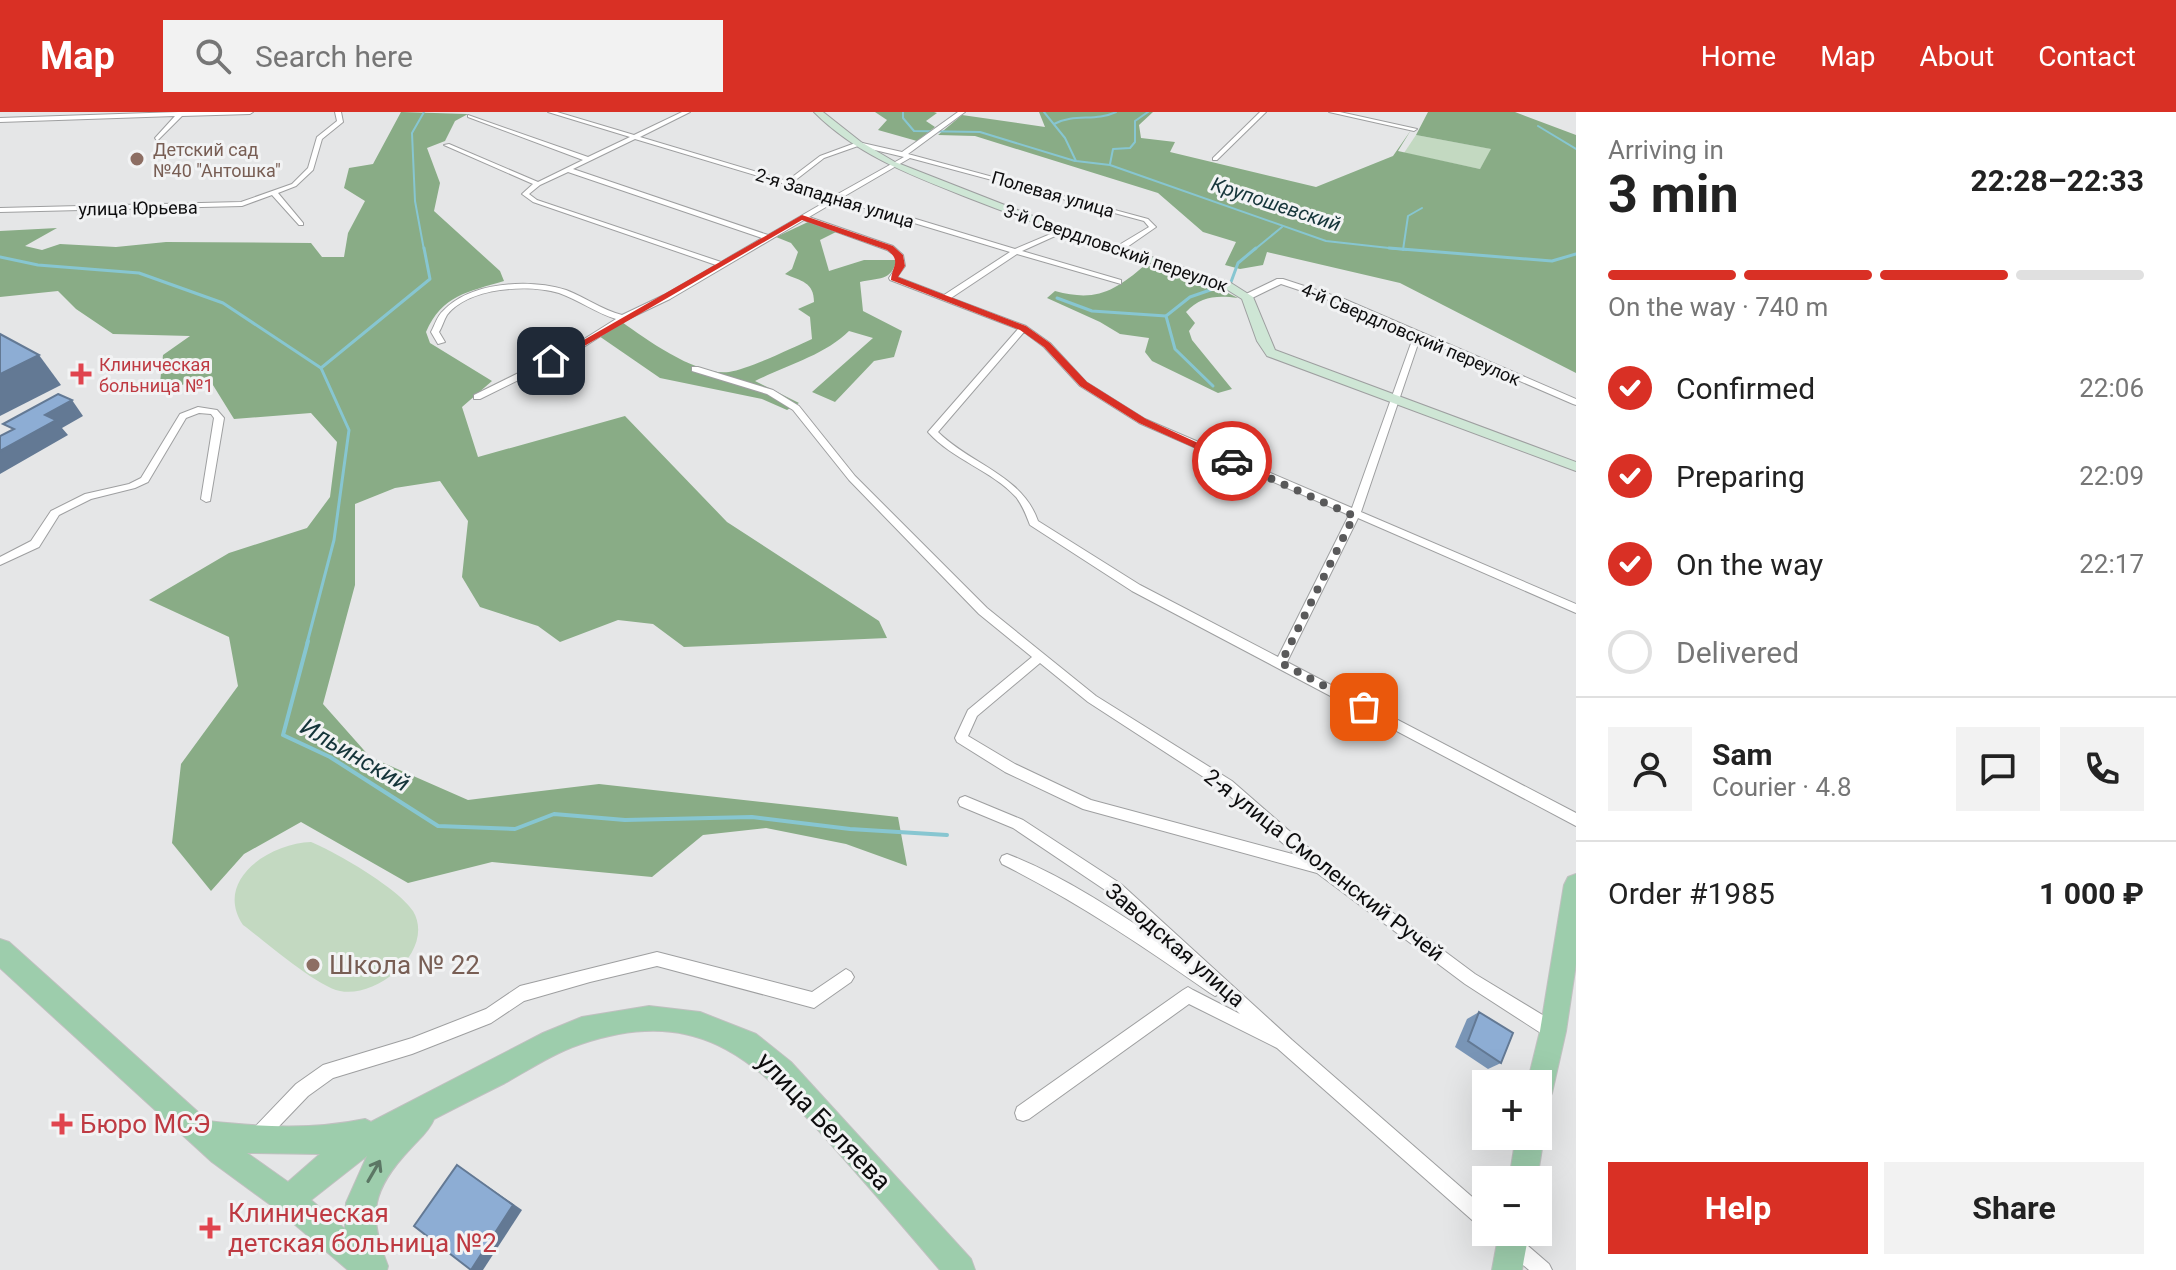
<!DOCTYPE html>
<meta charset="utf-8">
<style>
body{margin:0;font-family:Roboto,sans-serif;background:#f2f2f2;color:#222;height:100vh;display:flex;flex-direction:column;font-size:30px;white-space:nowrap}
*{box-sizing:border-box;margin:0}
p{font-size:26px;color:#767676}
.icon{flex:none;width:44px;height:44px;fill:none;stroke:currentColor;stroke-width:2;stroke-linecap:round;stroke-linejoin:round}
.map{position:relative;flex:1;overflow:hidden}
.panel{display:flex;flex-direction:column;background:#fff;width:600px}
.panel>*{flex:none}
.controls{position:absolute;left:1472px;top:958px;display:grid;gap:16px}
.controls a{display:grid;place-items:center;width:80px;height:80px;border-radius:0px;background:#fff;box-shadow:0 8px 32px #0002;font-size:40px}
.pin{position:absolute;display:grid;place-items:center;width:68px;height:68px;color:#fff;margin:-34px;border-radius:16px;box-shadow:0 4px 12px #0006}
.courier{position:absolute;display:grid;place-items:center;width:80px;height:80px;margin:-40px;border:6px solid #d93025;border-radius:50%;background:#fff;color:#222;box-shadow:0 2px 10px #0007}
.headline em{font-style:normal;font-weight:700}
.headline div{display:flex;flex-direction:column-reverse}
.headline{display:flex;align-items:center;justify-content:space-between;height:136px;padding:0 32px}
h1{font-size:52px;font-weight:700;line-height:60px}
.bar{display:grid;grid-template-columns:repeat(4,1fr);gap:12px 8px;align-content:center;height:96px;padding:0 32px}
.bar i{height:10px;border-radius:6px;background:#e0e0e0}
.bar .active{background:#d93025}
.bar p{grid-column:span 4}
.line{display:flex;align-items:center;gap:20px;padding:0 32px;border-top:2px solid #e0e0e0}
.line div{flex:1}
.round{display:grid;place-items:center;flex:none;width:84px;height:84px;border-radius:0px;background:#f2f2f2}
ol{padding:0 32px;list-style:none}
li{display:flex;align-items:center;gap:24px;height:88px}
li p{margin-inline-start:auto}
li .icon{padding:8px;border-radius:50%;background:#d93025;color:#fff;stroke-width:4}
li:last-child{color:#767676}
li i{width:44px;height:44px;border:4px solid #e0e0e0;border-radius:50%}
.action{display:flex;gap:16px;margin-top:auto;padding:16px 32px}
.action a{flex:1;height:92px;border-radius:0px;background:#d93025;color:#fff;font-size:32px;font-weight:700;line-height:92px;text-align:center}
.action a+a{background:#f2f2f2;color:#222}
header{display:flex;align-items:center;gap:48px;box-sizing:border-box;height:112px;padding:0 40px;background:#d93025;color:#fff}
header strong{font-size:38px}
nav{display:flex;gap:44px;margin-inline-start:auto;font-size:28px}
.search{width:560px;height:72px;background:#f2f2f2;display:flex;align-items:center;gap:20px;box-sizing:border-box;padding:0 28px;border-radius:0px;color:#767676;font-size:30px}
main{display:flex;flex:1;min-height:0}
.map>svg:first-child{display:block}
.green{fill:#c3d9c1}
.forest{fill:#89ac86}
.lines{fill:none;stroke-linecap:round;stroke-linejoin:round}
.stream-far2{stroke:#87c6d1;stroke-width:2}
.stream-far1{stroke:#87c6d1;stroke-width:3}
.stream{stroke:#87c6d1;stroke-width:4}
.minor-casing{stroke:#9e9fa0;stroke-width:2}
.secondary-casing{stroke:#9e9fa0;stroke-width:2}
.primary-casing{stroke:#c0c0c0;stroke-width:2}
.minor{fill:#fff;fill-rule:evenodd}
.secondary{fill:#cee6d5;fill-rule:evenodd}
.primary{fill:#9dcdac;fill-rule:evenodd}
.wall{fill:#7995b6}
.shaded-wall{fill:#637994}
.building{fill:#8dadd4;stroke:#637994;stroke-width:2}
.oneway{stroke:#5c7765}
.route{fill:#d93025}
.done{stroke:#59595a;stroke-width:8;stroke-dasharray:0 14.4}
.education-dot{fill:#8d6e63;stroke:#f2f3f4;stroke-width:3}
.health-dot{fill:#e0444e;stroke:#f2f3f4;stroke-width:3}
.labels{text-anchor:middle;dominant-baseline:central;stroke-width:6;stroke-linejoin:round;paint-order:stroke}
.far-education-label{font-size:18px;fill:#785e54;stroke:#f2f3f4;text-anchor:start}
.far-street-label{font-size:18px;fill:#0d0d0e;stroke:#f2f3f4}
.far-health-label{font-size:18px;fill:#be3a42;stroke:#f2f3f4;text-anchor:start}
.far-water-label{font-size:20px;font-style:italic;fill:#15353a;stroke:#f2f3f4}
.street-label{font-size:22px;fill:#0d0d0e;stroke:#f2f3f4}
.water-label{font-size:24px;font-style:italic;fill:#15353a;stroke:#f2f3f4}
.near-education-label{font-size:26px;fill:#785e54;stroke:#f2f3f4;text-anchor:start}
.near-street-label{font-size:26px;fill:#0d0d0e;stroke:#f2f3f4}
.near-health-label{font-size:26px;fill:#be3a42;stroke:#f2f3f4;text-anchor:start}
</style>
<header>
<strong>Map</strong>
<div class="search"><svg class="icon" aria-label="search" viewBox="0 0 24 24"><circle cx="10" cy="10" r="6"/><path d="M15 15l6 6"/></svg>Search here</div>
<nav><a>Home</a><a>Map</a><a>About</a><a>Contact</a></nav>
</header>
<main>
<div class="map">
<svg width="1576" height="1158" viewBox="0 0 1576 1158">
<rect width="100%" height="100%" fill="#e5e6e7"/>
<g class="green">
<path d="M1416 23 1492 37 1480 57 1404 41Z"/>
<path d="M311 730C336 740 399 777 413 799 436 838 377 887 340 879 316 874 265 829 243 813 213 768 270 731 311 730Z"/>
</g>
<g class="forest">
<path d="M401 0 468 2 455 9 445 29 427 36 440 71 434 99 500 159 504 169C468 180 442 183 426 220L430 231 492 269 462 295 478 345 625 304 727 410 879 509 887 526 684 535 653 512 618 508 560 530 538 514 480 495 462 465 468 409 440 369 395 376 355 392V473L323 592 370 645 468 688 599 672 898 705 907 754 846 732 766 716 703 723 652 765 492 750 408 771 301 710 244 742 211 779 172 731 181 652 238 574 229 525 149 488 229 441 307 416 330 385 337 330 311 301 234 307 208 265 159 280 163 243 190 224 113 222 76 197 58 179 0 185V119L57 116 25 134 42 138 60 132 116 135 166 130 311 131 322 145H344L348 121 365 89 344 76 349 56 373 52Z"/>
<path d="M875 0H934L937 1 926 9 935 15 917 29 878 18 887 8Z"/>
<path d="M1039 0H1153L1139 13 1141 26 1175 30 1170 40 1316 75 1393 44 1411 18 1398 39 1480 57 1491 37 1416 23 1428 0H1515L1576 23V261L1400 171 1267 140 1263 153 1240 157 1225 153 1236 130 1203 120 1158 81 975 24 938 23 962 3 1045 15Z"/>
<path d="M808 110 836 120 820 128 829 159 864 148H896C893 169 877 166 860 170L863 199 902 219 894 245 874 249 835 290 812 280 873 226 849 219C825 243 787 253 755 269L799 291 787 298 762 287 660 266 599 224 622 210C647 228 697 264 729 260 749 257 792 236 812 227L810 205 798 197 814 190C814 170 801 169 785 162L792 157 798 140 791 131 776 125Z"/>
<path d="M1145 153 1208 171 1238 186C1217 183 1201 184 1186 200L1195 211 1189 219 1192 228 1232 277 1218 281 1152 249 1145 240 1149 226 1120 222 1100 210 1047 186 1055 179C1095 190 1114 180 1145 153Z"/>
</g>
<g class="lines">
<g class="stream-far2">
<path d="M424 0 412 21 415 89 424 138"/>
<path d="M903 0V6L914 19 980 20 1075 49"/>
<path d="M1044 0 1065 26 1076 49 1110 53 1326 129 1407 138"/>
<path d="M1054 12C1075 1 1095 10 1116 0"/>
<path d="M1538 14 1576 37"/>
<path d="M1110 52 1113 37 1130 36 1135 30V9L1148 0"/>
<path d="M1254 138 1282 115"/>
<path d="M1403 138 1408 104 1422 96"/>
</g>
<g class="stream-far1">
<path d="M1389 136 1552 149 1576 142"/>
<path d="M0 145 38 153 139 161 223 191 321 256"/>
<path d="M1231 170 1238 151 1256 136"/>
<path d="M1057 186 1092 199 1166 204"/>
<path d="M1213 274 1175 237 1166 204 1190 185 1216 176"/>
<path d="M307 531 334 428 349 318 321 256 430 167 424 136"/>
</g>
<path class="stream" d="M308 529 283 623 330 645 438 714 515 717 554 702 625 708 752 705 850 717 947 723"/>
<defs>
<g id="minor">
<path d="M253 0 250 2 182 4 157 29 155 26 175 4 0 10V6L179 0Z"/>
<path d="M335 0H341L343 10 322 27 313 58 296 74 278 81 303 111V113H299L272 83 242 94 0 100V96L241 90 292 72 308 56 317 25 337 9Z"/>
<path d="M548 0H557L634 23 682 0H690L640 25 787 69 820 44 858 30 902 40 958 0H965L908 42 1148 107 1156 115 1120 140H1114V136L1149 115 1144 109 910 46 843 85 1015 137 1060 118H1064V120L1022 139 1121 168V172L1017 142 951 186 1026 214 1050 231 1086 270 1145 307 1352 396 1414 223 1338 191 1281 172 1250 187H1244V183L1277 167H1283L1344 187 1576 287V293L1573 292 1420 226 1361 400 1576 492V501L1358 406 1287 550 1576 701V714L1132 479 1030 413C1026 403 1023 394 1016 385 991 358 953 348 928 320L1018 217 890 168 889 166 897 154 896 144 887 138 804 108 670 187 626 208 579 238 480 287H474V283L573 234 616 207C596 201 579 188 559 181 528 172 469 175 447 203 444 208 442 215 439 220L445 230 438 232 431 220C435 213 437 204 443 199 471 169 530 167 566 178 585 185 602 198 622 203L664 183 716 153 533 90 522 82 533 72 444 33 449 32 538 70 583 48 468 5V3L588 45 630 25ZM635 27 832 86 768 123 573 57ZM858 34 904 45 836 83 793 70 824 46ZM568 60 762 126 721 150 537 88 529 82 540 73ZM838 88 1010 140 944 183 897 165 905 154 903 143 893 134 809 105ZM1024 220 1044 235 1080 274 1139 311 1349 403 1278 545 1140 473 1038 409C1022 363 970 352 938 320Z"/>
<path d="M1260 0H1266L1217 48H1213V46Z"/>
<path d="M1329 0H1340L1417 17 1414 19Z"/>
<path d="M692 255H698L773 278 799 294 855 364 987 496 1096 584 1232 669 1326 751 1475 862 1559 913 1561 919 1559 925 1553 927 1547 925 1465 872 1317 761 1083 697 1005 660 957 630 955 626 968 598 1032 545 979 502 849 368 793 298 767 282 692 259ZM1040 551 1088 590 1222 677 1296 743 1091 688 1015 652 968 624 977 604Z"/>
<path d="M198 295 217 298 224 306 210 389 206 390 201 387 214 306 211 302 199 301 186 306 148 370 135 376 91 387 59 403 39 435 0 453V445L31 429 51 399 85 382 129 372 141 366 180 302Z"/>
<path d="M965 684 1023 708 1121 772 1292 928 1486 1097V1118L1480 1115 1277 936 1189 892 1029 1007 1023 1009 1017 1007 1015 1001 1017 995 1183 878 1188 875 1193 878 1240 902 1219 882 1215 884 1210 881C1143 834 1076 789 1002 752L1000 748 1002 744 1007 742C1064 764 1116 799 1166 833L1111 782 1013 716 960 694 958 690 960 686Z"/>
<path d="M657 840 812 880 846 857 851 860 854 865 851 870 814 896 657 854 590 870 524 889 491 911 412 942 333 966 308 984 263 1031 257 1033 251 1031 249 1025 251 1019 296 972 323 953 412 926 486 897 520 874Z"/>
<path d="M1489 1120H1512L1549 1152 1552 1158H1529L1492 1126Z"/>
</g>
<path id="secondary" d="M814 0H823L861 30 895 50 1066 117 1231 171 1253 185 1275 238 1576 350V359L1267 244 1257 229 1242 187 1223 175C1139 148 1056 120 974 88 916 65 859 45 814 0Z"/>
<g id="primary">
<path d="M1576 762V852L1566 919 1552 981 1548 991 1538 995V972H1527L1540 919 1564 773 1568 765Z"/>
<path d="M0 827 9 830 208 1009C261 1015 312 1018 365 1007L371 1010 543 921 582 905 649 894 700 900 756 922 791 950 971 1147 975 1158H940C906 1118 871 1077 836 1038 761 954 705 890 581 932 554 941 530 957 505 971 481 983 457 995 434 1007 429 1019 420 1026 411 1036 372 1077 367 1102 388 1154L387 1158H348L279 1099 212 1050 0 856ZM247 1041 320 1042 288 1070ZM367 1044 346 1091 345 1117 311 1088Z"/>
<path d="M1538 1013 1544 1024 1537 1068H1509L1516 1024H1538Z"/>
<path d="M1499 1120H1529L1522 1158H1492Z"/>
</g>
</defs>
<use href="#minor" class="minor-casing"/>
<use href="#secondary" class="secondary-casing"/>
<use href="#primary" class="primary-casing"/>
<use href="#minor" class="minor"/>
<use href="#secondary" class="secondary"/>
<use href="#primary" class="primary"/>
</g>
<path class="wall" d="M1479 900 1501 951 1488 957 1455 935 1467 907Z"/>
<g class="shaded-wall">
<path d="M39 243 61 273 0 304V262Z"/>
<path d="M72 288 83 304 62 316 68 323 0 362V339L45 303Z"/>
<path d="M457 1053 522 1098 483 1158H471Z"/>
</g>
<g class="building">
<path d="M0 222 39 243 0 262Z"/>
<path d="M58 282 72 288 45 303 56 308 0 339V324L14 317 3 312Z"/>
<path d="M1479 900 1513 921 1501 951 1468 929Z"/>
<path d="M457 1053 513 1093 471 1158 414 1114Z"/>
</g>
<defs><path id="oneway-shaft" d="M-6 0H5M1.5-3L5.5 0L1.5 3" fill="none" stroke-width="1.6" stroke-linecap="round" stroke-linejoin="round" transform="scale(2)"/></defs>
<use class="oneway" href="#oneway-shaft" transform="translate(374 1059) rotate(-60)"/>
<path class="route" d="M802 103 893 134 903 143 905 154 898 165 1026 214 1050 231 1087 270 1146 307 1237 349 1228 351 1139 311 1080 274 1044 235 1020 218 891 168C892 154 902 149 887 138L802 108 555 251 547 249Z"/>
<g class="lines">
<path class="done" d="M1232 349 1354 404 1281 551 1364 595"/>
</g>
<g class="education-dot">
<circle cx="137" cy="47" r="8"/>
<circle cx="313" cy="853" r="8"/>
</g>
<g class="health-dot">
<path d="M77 250h8v8h8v8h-8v8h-8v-8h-8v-8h8z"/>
<path d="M58 1000h8v8h8v8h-8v8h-8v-8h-8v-8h8z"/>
<path d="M206 1104h8v8h8v8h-8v8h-8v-8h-8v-8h8z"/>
</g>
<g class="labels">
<g class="far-education-label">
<text x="153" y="37">Детский сад<tspan x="153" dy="21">№40 "Антошка"</tspan></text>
</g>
<g class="far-street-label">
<text transform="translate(1053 82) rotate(16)">Полевая улица</text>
<text transform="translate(835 86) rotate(17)">2-я Западная улица</text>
<text transform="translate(138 96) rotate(-1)">улица Юрьева</text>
<text transform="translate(1116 136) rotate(19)">3-й Свердловский переулок</text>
<text transform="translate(1411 222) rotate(23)">4-й Свердловский переулок</text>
</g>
<g class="far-health-label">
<text x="99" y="252">Клиническая<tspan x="99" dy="21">больница №1</tspan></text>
</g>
<g class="far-water-label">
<text transform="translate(1276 92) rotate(18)">Крупошевский</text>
</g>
<g class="street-label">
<text transform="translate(1324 753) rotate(38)">2-я улица Смоленский Ручей</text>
<text transform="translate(1175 833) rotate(41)">Заводская улица</text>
</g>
<g class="water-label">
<text transform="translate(355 643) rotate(30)">Ильинский</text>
</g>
<g class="near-education-label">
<text x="329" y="853">Школа № 22</text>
</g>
<g class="near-street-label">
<text transform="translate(824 1009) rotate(46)">улица Беляева</text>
</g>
<g class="near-health-label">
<text x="80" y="1012">Бюро МСЭ</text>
<text x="228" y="1101">Клиническая<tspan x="228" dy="30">детская больница №2</tspan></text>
</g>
</g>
</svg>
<div class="controls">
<a>+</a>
<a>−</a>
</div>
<div class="pin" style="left:1364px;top:595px;background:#ea580c"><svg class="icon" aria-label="bag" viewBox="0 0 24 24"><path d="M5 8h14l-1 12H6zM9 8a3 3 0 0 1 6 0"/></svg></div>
<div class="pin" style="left:551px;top:249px;background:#1f2937"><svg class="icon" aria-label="home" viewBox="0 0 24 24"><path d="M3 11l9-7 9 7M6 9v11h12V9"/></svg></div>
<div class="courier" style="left:1232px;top:349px"><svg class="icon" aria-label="car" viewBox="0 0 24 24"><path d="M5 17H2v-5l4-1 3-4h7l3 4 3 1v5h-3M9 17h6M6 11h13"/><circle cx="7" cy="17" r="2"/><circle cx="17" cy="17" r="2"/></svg></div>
</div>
<section class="panel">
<div class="headline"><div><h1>3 min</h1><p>Arriving in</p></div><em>22:28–22:33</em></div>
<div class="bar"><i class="active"></i><i class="active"></i><i class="active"></i><i></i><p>On the way · 740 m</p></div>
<ol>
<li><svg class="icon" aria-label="check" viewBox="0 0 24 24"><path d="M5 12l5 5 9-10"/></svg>Confirmed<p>22:06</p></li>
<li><svg class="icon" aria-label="check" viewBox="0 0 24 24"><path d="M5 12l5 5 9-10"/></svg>Preparing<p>22:09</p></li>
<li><svg class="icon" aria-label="check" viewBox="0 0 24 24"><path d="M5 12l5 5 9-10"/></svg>On the way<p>22:17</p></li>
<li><i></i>Delivered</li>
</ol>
<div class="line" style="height:144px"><a class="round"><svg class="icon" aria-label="person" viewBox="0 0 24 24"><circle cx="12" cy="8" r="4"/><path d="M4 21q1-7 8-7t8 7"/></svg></a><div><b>Sam</b><p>Courier · 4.8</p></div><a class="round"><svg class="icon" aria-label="chat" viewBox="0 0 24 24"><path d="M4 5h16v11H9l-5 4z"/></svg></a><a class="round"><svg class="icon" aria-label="phone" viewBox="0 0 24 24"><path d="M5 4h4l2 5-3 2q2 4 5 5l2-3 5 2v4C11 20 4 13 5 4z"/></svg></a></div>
<div class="line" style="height:104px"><div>Order #1985</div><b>1 000 ₽</b></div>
<div class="action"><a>Help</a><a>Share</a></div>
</section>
</main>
